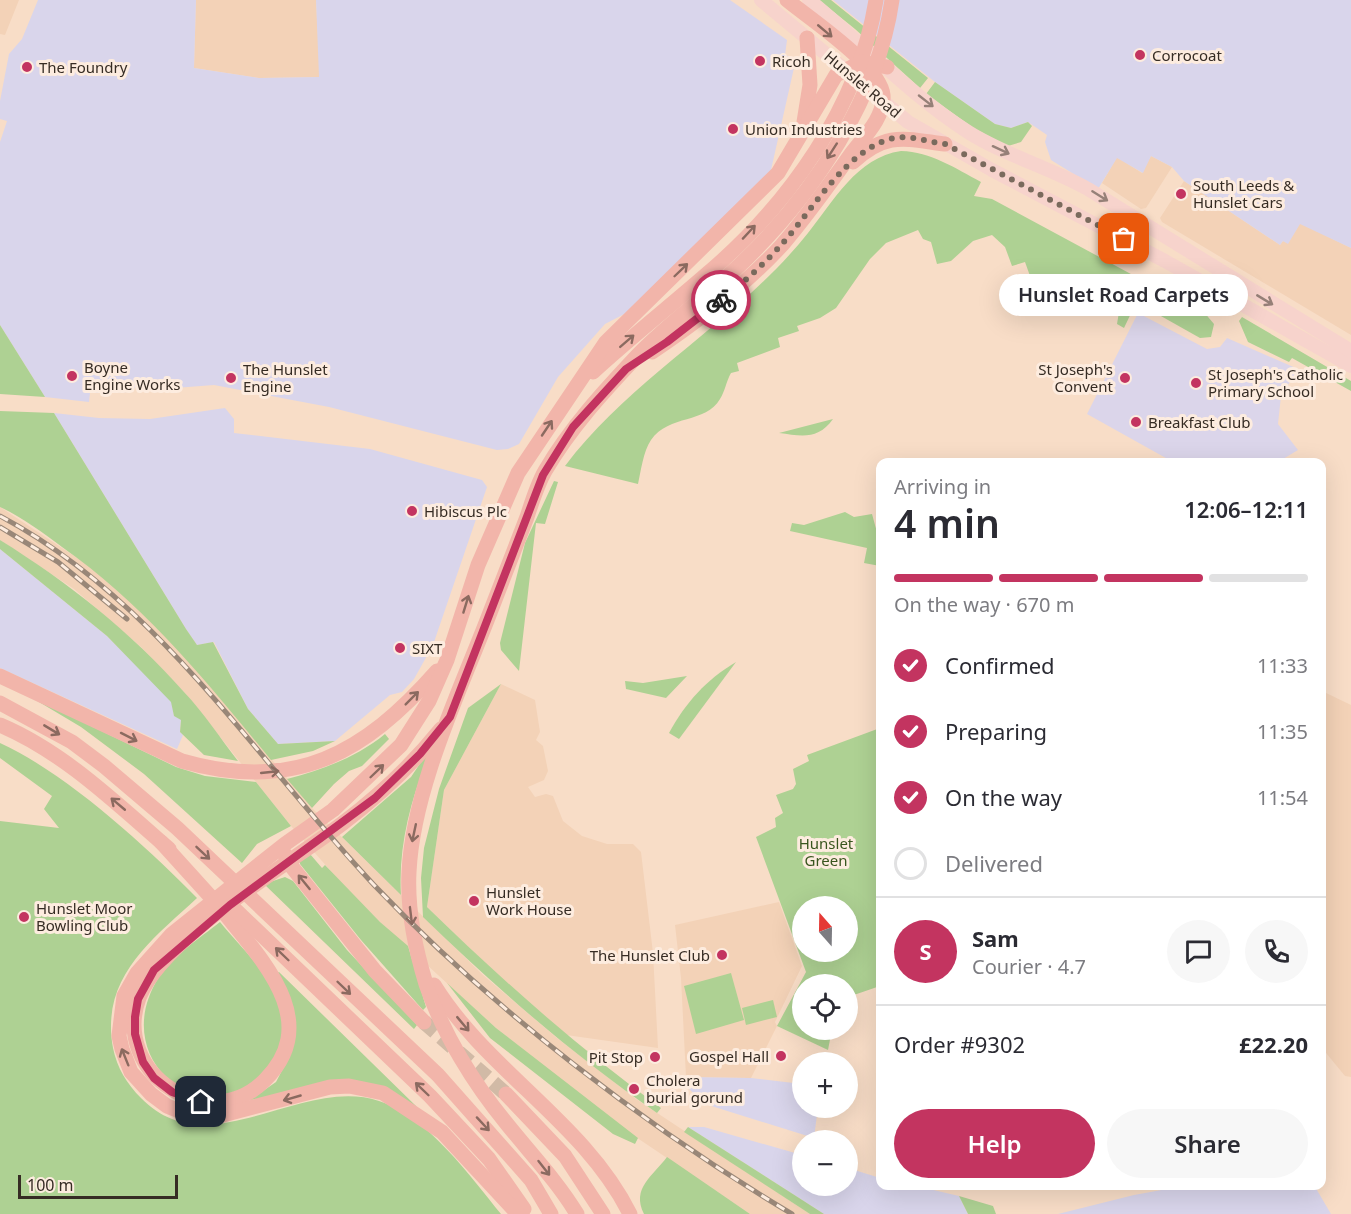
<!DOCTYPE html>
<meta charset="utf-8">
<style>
body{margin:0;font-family:"Noto Sans",sans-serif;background:#f7f7f7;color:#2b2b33;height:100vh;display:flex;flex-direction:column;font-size:22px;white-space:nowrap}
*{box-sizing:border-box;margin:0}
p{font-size:20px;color:#7c7c81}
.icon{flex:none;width:33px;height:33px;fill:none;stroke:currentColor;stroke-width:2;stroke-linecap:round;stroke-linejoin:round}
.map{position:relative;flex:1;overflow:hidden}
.sheet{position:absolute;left:876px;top:458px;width:450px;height:732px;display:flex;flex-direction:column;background:#fff;border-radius:12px;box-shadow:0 6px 24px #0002}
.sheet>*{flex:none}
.needle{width:39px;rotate:340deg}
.tools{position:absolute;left:792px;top:896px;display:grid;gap:12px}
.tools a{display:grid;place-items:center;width:66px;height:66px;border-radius:50%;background:#fff;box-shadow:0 6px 24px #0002;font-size:30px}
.scale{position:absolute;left:18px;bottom:15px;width:160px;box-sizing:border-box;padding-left:6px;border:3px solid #362c24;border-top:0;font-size:16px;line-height:21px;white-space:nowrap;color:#362c24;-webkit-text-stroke:4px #fdecdf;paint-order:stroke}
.pin{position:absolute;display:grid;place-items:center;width:51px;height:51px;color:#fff;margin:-26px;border-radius:12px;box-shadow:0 3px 9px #0006}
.courier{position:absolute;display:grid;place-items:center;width:60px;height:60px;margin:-30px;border:4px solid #c33460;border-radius:50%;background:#fff;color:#222;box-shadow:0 2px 8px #0007}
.bubble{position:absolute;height:42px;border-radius:21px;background:#fff;box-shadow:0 6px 24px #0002;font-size:20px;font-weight:600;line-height:42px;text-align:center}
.headline em{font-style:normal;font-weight:600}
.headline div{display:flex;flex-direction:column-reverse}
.headline{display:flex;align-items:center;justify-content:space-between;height:102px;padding:0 18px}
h1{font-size:39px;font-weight:600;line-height:45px}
.bar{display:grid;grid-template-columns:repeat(4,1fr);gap:9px 6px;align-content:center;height:72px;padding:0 18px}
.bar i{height:8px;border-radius:4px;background:#e1e1e2}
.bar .selected{background:#c33460}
.bar p{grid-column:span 4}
.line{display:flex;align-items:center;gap:15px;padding:0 18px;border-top:2px solid #e1e1e2}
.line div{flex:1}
.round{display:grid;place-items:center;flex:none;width:63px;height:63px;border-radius:32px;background:#f7f7f7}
ol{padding:0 18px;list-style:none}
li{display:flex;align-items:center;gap:18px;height:66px}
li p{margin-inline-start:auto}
li .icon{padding:6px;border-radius:50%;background:#c33460;color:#fff;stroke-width:4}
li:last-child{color:#7c7c81}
li i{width:33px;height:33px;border:3px solid #e1e1e2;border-radius:50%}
.action{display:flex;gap:12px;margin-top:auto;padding:12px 18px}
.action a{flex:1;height:69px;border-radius:36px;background:#c33460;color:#fff;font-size:24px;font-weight:600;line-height:69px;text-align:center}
.action a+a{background:#f7f7f7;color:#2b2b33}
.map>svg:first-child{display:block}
.built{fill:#f3d2b7}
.industrial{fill:#d9d5eb}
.education{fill:#dbd5ea}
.green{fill:#aed193;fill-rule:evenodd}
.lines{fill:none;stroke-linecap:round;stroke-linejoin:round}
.highway-tunnel{stroke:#d1baa6;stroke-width:15;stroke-dasharray:15 8;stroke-linecap:butt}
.primary{stroke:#f7d3cc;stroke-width:14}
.highway{stroke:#f2b5aa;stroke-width:15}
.rail-casing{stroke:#998778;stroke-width:5}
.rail{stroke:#fdecdf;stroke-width:3;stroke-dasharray:9;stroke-linecap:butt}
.oneway{stroke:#8b6a60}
.oneway2{stroke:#968078}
.done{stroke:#7a6a5d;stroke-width:6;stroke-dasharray:0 10.8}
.route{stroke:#c33460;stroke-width:8}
.poi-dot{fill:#c33460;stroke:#fdecdf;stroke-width:2}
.labels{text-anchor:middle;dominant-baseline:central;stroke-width:6;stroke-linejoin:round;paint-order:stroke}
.poi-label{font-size:15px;fill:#362c24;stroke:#fdecdf;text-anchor:start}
.street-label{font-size:15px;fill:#362c24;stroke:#fdecdf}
.park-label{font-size:15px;fill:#39561e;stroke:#fdecdf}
</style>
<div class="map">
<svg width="1351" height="1214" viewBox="0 0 1351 1214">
<rect width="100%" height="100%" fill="#f8ddc7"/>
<g class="built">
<path d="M0 0H19L5 35 0 34Z"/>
<path d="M196 0H316L320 77 259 78 194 68Z"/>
<path d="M1151 156 1172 167 1146 208 1141 209 1102 183 1117 157 1142 173Z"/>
<path d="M1184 181 1280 245 1283 241 1288 243 1300 223 1351 248V335L1162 222 1160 218Z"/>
<path d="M0 507 94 569 153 622 191 662 312 808 483 975 557 1038 636 1099 810 1214H750L624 1129 496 1028 380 922 337 878 291 826 185 693 141 647 74 589 0 540Z"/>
<path d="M501 684 535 700 540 732 536 740 543 746 548 771 544 780 528 787 535 797 546 794 553 796 563 821 582 836 607 844H633L641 852 653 953 658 1048 566 1035 508 985 427 907 444 790Z"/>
<path d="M1322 691 1351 705V1077L1345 1076 1322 1048Z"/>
<path d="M779 902 802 966 775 1022 777 1026 751 1078 686 1077 681 978 675 925Z"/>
</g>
<g class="industrial">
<path d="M38 0H196L194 68 259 78 319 77 316 0H730L787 40 785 55 796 59 771 170 634 309 605 324 558 377 519 444 508 449 497 450 329 407 214 385 175 388 165 379 139 381 132 392 90 393 89 402 45 397 0 325V142L7 121 0 119V101L9 54 22 39Z"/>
<path d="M833 0H1351V248L1300 224 1288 244 1283 241 1280 245 1184 181 1172 167 1151 156 1143 173 1117 158 1098 189 1051 160 1045 142 1047 135 1028 122 1011 128 995 124 935 82Z"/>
<path d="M225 408 234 419V433L370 449 482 480 487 487 433 645 414 679 402 692 390 695 335 741 278 744 248 709 214 642 197 645 186 629 54 413 99 418 150 419Z"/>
<path d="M0 549 107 636 172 702 174 716 181 719 180 732 183 735 177 749 0 668Z"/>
<path d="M686 1077 751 1078 802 1084V1107H818L814 1138 705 1104 688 1088Z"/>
<path d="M688 1127H704L802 1155V1185H848V1168L880 1178V1185H912L959 1196 968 1214H824Z"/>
<path d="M1189 1185H1314L1331 1214H1058L1134 1195Z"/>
</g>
<path class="education" d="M1138 313 1207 349 1220 347 1227 338 1298 369 1281 396 1278 424 1298 450 1278 462H1173L1087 414Z"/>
<g class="green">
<path d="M819 0H831L928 78 920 88 855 29Z"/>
<path d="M935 82 995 124 1011 128 1028 122 1032 126 1021 142 1008 146 975 129 926 94Z"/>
<path d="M901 151C931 152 955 168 981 182L974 196 992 199 1142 280 1144 286 1124 328 1117 324 1119 312 1113 308 1114 297 1111 288 1102 304 1066 289 1062 278 1034 287 1025 262 1012 266 1005 247 992 235 973 241 951 261 937 264 931 242 923 239 918 230 886 243 870 259 836 308 820 318 797 326 799 331 778 338 780 347 737 363 739 371 731 373C726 382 725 391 720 399 706 424 669 414 651 440 643 452 641 471 638 484L565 466C633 376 737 322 808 233 833 202 857 157 901 151Z"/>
<path d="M1166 276 1176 279 1214 324 1211 337 1200 338 1152 311 1150 303Z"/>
<path d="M1242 317 1351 381V391L1292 358 1289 362 1248 342 1239 321Z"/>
<path d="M0 325 45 397 0 394Z"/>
<path d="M0 411 54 413 186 629 197 645 213 642 248 709 278 744 335 741 313 751 271 760C207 682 145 605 62 547 43 533 22 517 0 507Z"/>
<path d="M833 419C818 440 802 436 779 433Z"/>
<path d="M554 481 558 482 545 524 536 523 519 671 501 650 500 643 525 543Z"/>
<path d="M845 512 854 517 872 514 878 536H880V566L864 563 867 548 790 531 792 523 804 525Z"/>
<path d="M0 540C69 583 130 631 184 692 204 713 220 738 238 761L204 755 180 732 181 720 174 716 171 702 107 636 0 549Z"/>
<path d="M736 662 679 739 669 733C686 702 706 680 736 662Z"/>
<path d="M687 676 666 698 626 689 625 681 643 683Z"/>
<path d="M501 684 444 790 427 907C501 979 577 1047 661 1108L657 1113C573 1055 496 988 423 917L421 878 424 848 439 789 468 708Z"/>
<path d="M29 696 176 767 205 776 256 782 291 826 257 844 242 863 144 774 81 727Z"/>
<path d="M880 728V986L848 997V984H802V1029H832L828 1050 777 1026 806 972 756 837 776 827 775 818 783 813 776 795 793 789 796 784 793 769 809 761 807 755ZM802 906H848V951H802Z"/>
<path d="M385 734 389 739 362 766 349 771 334 784 312 808 287 779C322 770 357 757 385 734Z"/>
<path d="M0 743C66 773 146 846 197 898 152 940 100 977 113 1048 117 1068 127 1084 141 1098 209 1168 301 1075 379 1101 427 1116 470 1176 501 1214H0V821L59 828 44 809 52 796 0 758Z"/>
<path d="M427 753 429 754C411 799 398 846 401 895L342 837 411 777Z"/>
<path d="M310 854 322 868 325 865 380 922 408 946 426 1007 423 1010 361 940 300 864V860Z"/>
<path d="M285 877 293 881 347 950 417 1025 414 1029 264 884Z"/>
<path d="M220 922C242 949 277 980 282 1016 285 1035 279 1053 268 1067 212 1141 104 1063 159 977 173 955 200 938 220 922Z"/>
<path d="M279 972 417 1107 376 1086 250 1100 276 1082 289 1057 277 973Z"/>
<path d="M731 973 744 1020 696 1034 684 986Z"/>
<path d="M447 983 496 1028 638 1138 635 1144 613 1134 490 1038Z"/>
<path d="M773 1000 777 1017 746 1025 742 1008Z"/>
<path d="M688 1127 824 1214H810L684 1132Z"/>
<path d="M667 1157 750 1214H644C631 1188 653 1176 667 1157Z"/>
<path d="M959 1196 993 1206 996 1214H968Z"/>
</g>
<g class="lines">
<path class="highway-tunnel" d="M424 1022 506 1094"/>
<g class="primary">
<path d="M761 0 908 122 992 170 1165 261 1351 366"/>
<path d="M809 0C862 43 910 95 968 132 1006 156 1049 167 1088 189L1351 351"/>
</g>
<g class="highway">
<path d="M804 122 810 85 807 38"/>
<path d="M853 162C887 131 905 139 945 144"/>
<path d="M652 352C697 322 745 285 782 245 807 216 829 185 851 154 863 138 885 117 883 95 880 65 810 19 787 0"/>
<path d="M593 372C630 338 669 307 707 274 788 205 859 107 876 0"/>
<path d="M0 676 182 761C294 793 364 754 437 671"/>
<path d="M0 703 72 742 104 766 177 828 438 1075 531 1180 551 1214"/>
<path d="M0 725C64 752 117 804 169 849"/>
<path d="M161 842 218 905C256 954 326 1019 265 1080 209 1137 111 1073 139 998 161 938 291 863 343 823 380 795 412 765 441 729"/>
<path d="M284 853 288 862 375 971 424 1022"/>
<path d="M224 899 430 1096 489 1159 524 1209"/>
<path d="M434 985C487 1071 585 1123 630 1214"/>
<path d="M506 1094 565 1156 603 1214"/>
<path d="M518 1214 442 1132 383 1093 349 1086 330 1087 219 1116 189 1115 167 1106 151 1094 131 1072 122 1049 119 1036 124 996 137 973 172 934 285 844 333 810 401 745 429 701 447 660 478 565 518 473 606 342 778 173 836 75 862 62 887 67"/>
<path d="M577 1214C557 1181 531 1154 507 1124 474 1084 443 1034 426 984 415 948 407 910 409 872 413 787 461 689 491 610 503 579 515 548 527 517 532 502 537 485 545 471 570 428 604 391 638 355 671 321 710 294 744 261 814 193 878 98 892 0"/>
</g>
<defs>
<g id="rail">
<path d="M0 516C158 600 254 757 374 885 491 1008 646 1127 792 1214"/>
<path d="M0 527 58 562 127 619"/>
</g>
</defs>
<use href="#rail" class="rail-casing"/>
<use href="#rail" class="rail"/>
</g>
<defs><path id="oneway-shaft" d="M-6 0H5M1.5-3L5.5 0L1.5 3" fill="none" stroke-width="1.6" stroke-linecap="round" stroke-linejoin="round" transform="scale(1.5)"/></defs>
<g class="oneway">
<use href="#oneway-shaft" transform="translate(825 31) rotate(40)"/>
<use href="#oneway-shaft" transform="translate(832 151) rotate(123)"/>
<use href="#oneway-shaft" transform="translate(749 232) rotate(-47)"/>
<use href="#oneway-shaft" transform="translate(681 270) rotate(-44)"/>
<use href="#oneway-shaft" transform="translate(627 341) rotate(-41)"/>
<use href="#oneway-shaft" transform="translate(547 428) rotate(-56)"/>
<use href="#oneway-shaft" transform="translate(466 604) rotate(-73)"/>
<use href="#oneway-shaft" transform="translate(412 698) rotate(-45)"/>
<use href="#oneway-shaft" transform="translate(52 730) rotate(31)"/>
<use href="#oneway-shaft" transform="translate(129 737) rotate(27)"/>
<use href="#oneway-shaft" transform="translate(377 771) rotate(-44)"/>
<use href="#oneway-shaft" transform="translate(270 772) rotate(-6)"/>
<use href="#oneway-shaft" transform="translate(118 804) rotate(-140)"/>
<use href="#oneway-shaft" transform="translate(414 833) rotate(102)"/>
<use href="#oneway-shaft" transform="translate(203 853) rotate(43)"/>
<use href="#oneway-shaft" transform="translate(304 882) rotate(-129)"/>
<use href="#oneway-shaft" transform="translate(411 916) rotate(83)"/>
<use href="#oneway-shaft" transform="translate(282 954) rotate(-136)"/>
<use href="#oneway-shaft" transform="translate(344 988) rotate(44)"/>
<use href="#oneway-shaft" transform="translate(463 1024) rotate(50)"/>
<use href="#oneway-shaft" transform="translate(125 1057) rotate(-112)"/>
<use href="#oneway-shaft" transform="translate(422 1089) rotate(-136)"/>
<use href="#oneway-shaft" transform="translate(292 1098) rotate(164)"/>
<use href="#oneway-shaft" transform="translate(483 1124) rotate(47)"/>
<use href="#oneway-shaft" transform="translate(544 1168) rotate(52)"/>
</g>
<g class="oneway2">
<use href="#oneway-shaft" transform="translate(926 101) rotate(38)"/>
<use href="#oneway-shaft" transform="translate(1001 150) rotate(25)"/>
<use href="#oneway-shaft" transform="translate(1100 196) rotate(32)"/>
<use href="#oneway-shaft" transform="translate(1265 300) rotate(31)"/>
</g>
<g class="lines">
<path class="done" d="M721 300C742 284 764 264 782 244 812 211 847 148 894 138 912 135 928 142 945 144L1124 239"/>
<path class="route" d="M201 1102 172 1092 154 1078 143 1062 135 1034V1017L138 999 154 970 230 905 375 798 420 754 450 717 543 475 573 427 626 369 667 342 721 300"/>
</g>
<g class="poi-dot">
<circle cx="1140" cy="55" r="6"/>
<circle cx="760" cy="61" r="6"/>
<circle cx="27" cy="67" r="6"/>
<circle cx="733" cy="129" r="6"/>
<circle cx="1181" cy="194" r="6"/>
<circle cx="72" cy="376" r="6"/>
<circle cx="231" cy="378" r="6"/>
<circle cx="1125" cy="378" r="6"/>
<circle cx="1196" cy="383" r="6"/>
<circle cx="1136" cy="422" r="6"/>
<circle cx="412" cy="511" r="6"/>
<circle cx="400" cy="648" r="6"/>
<circle cx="474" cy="901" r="6"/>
<circle cx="24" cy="917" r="6"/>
<circle cx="722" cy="955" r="6"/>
<circle cx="781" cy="1056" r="6"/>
<circle cx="655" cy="1057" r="6"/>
<circle cx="634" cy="1089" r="6"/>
</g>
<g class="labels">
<g class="poi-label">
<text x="1152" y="55">Corrocoat</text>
<text x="772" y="61">Ricoh</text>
<text x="39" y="67">The Foundry</text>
<text x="745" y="129">Union Industries</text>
<text x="1193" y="185">South Leeds &amp;<tspan x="1193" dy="17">Hunslet Cars</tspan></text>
<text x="84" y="367">Boyne<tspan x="84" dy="17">Engine Works</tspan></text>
<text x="243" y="369">The Hunslet<tspan x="243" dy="17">Engine</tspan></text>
<text x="1113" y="369" text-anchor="end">St Joseph's<tspan x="1113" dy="17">Convent</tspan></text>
<text x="1208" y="374">St Joseph's Catholic<tspan x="1208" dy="17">Primary School</tspan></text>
<text x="1148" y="422">Breakfast Club</text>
<text x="424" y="511">Hibiscus Plc</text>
<text x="412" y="648">SIXT</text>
<text x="486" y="892">Hunslet<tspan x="486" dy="17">Work House</tspan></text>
<text x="36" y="908">Hunslet Moor<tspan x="36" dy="17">Bowling Club</tspan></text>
<text x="710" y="955" text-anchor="end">The Hunslet Club</text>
<text x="769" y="1056" text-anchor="end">Gospel Hall</text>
<text x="643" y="1057" text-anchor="end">Pit Stop</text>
<text x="646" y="1080">Cholera<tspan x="646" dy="17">burial gorund</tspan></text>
</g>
<g class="street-label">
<text transform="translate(863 84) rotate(40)">Hunslet Road</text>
</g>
<g class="park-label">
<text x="826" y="843">Hunslet<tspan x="826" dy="17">Green</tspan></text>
</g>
</g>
</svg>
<div class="tools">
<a><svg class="needle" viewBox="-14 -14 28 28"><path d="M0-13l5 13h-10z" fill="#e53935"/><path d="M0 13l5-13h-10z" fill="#7c7c81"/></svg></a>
<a><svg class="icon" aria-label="locate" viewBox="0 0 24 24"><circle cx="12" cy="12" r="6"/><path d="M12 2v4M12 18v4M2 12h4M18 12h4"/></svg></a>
<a>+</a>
<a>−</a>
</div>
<div class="scale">100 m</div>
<div class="pin" style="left:1124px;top:239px;background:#ea580c"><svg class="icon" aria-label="bag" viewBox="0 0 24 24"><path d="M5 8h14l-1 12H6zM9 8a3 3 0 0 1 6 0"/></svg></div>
<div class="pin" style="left:201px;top:1102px;background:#1f2937"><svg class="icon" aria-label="home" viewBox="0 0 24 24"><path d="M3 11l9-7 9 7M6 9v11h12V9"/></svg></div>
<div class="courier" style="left:721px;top:300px"><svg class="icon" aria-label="bike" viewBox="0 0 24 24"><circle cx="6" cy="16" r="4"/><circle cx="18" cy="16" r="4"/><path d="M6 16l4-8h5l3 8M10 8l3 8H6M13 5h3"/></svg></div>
<div class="bubble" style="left:999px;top:274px;width:249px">Hunslet Road Carpets</div>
<section class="sheet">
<div class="headline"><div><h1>4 min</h1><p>Arriving in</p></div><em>12:06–12:11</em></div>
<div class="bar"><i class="selected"></i><i class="selected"></i><i class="selected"></i><i></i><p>On the way · 670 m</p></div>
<ol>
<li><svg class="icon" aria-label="check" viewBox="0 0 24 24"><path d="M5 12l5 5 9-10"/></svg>Confirmed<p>11:33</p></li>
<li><svg class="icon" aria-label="check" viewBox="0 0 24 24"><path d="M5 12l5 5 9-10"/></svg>Preparing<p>11:35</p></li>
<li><svg class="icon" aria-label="check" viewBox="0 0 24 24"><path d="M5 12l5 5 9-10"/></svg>On the way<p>11:54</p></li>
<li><i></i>Delivered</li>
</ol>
<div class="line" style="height:108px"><b class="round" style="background:#c33460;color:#fff">S</b><div><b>Sam</b><p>Courier · 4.7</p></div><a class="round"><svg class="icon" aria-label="chat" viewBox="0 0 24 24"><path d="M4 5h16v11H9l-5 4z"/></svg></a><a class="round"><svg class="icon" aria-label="phone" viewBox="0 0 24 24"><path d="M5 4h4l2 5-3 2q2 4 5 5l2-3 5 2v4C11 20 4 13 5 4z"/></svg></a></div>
<div class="line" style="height:78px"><div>Order #9302</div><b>£22.20</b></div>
<div class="action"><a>Help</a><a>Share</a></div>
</section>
</div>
